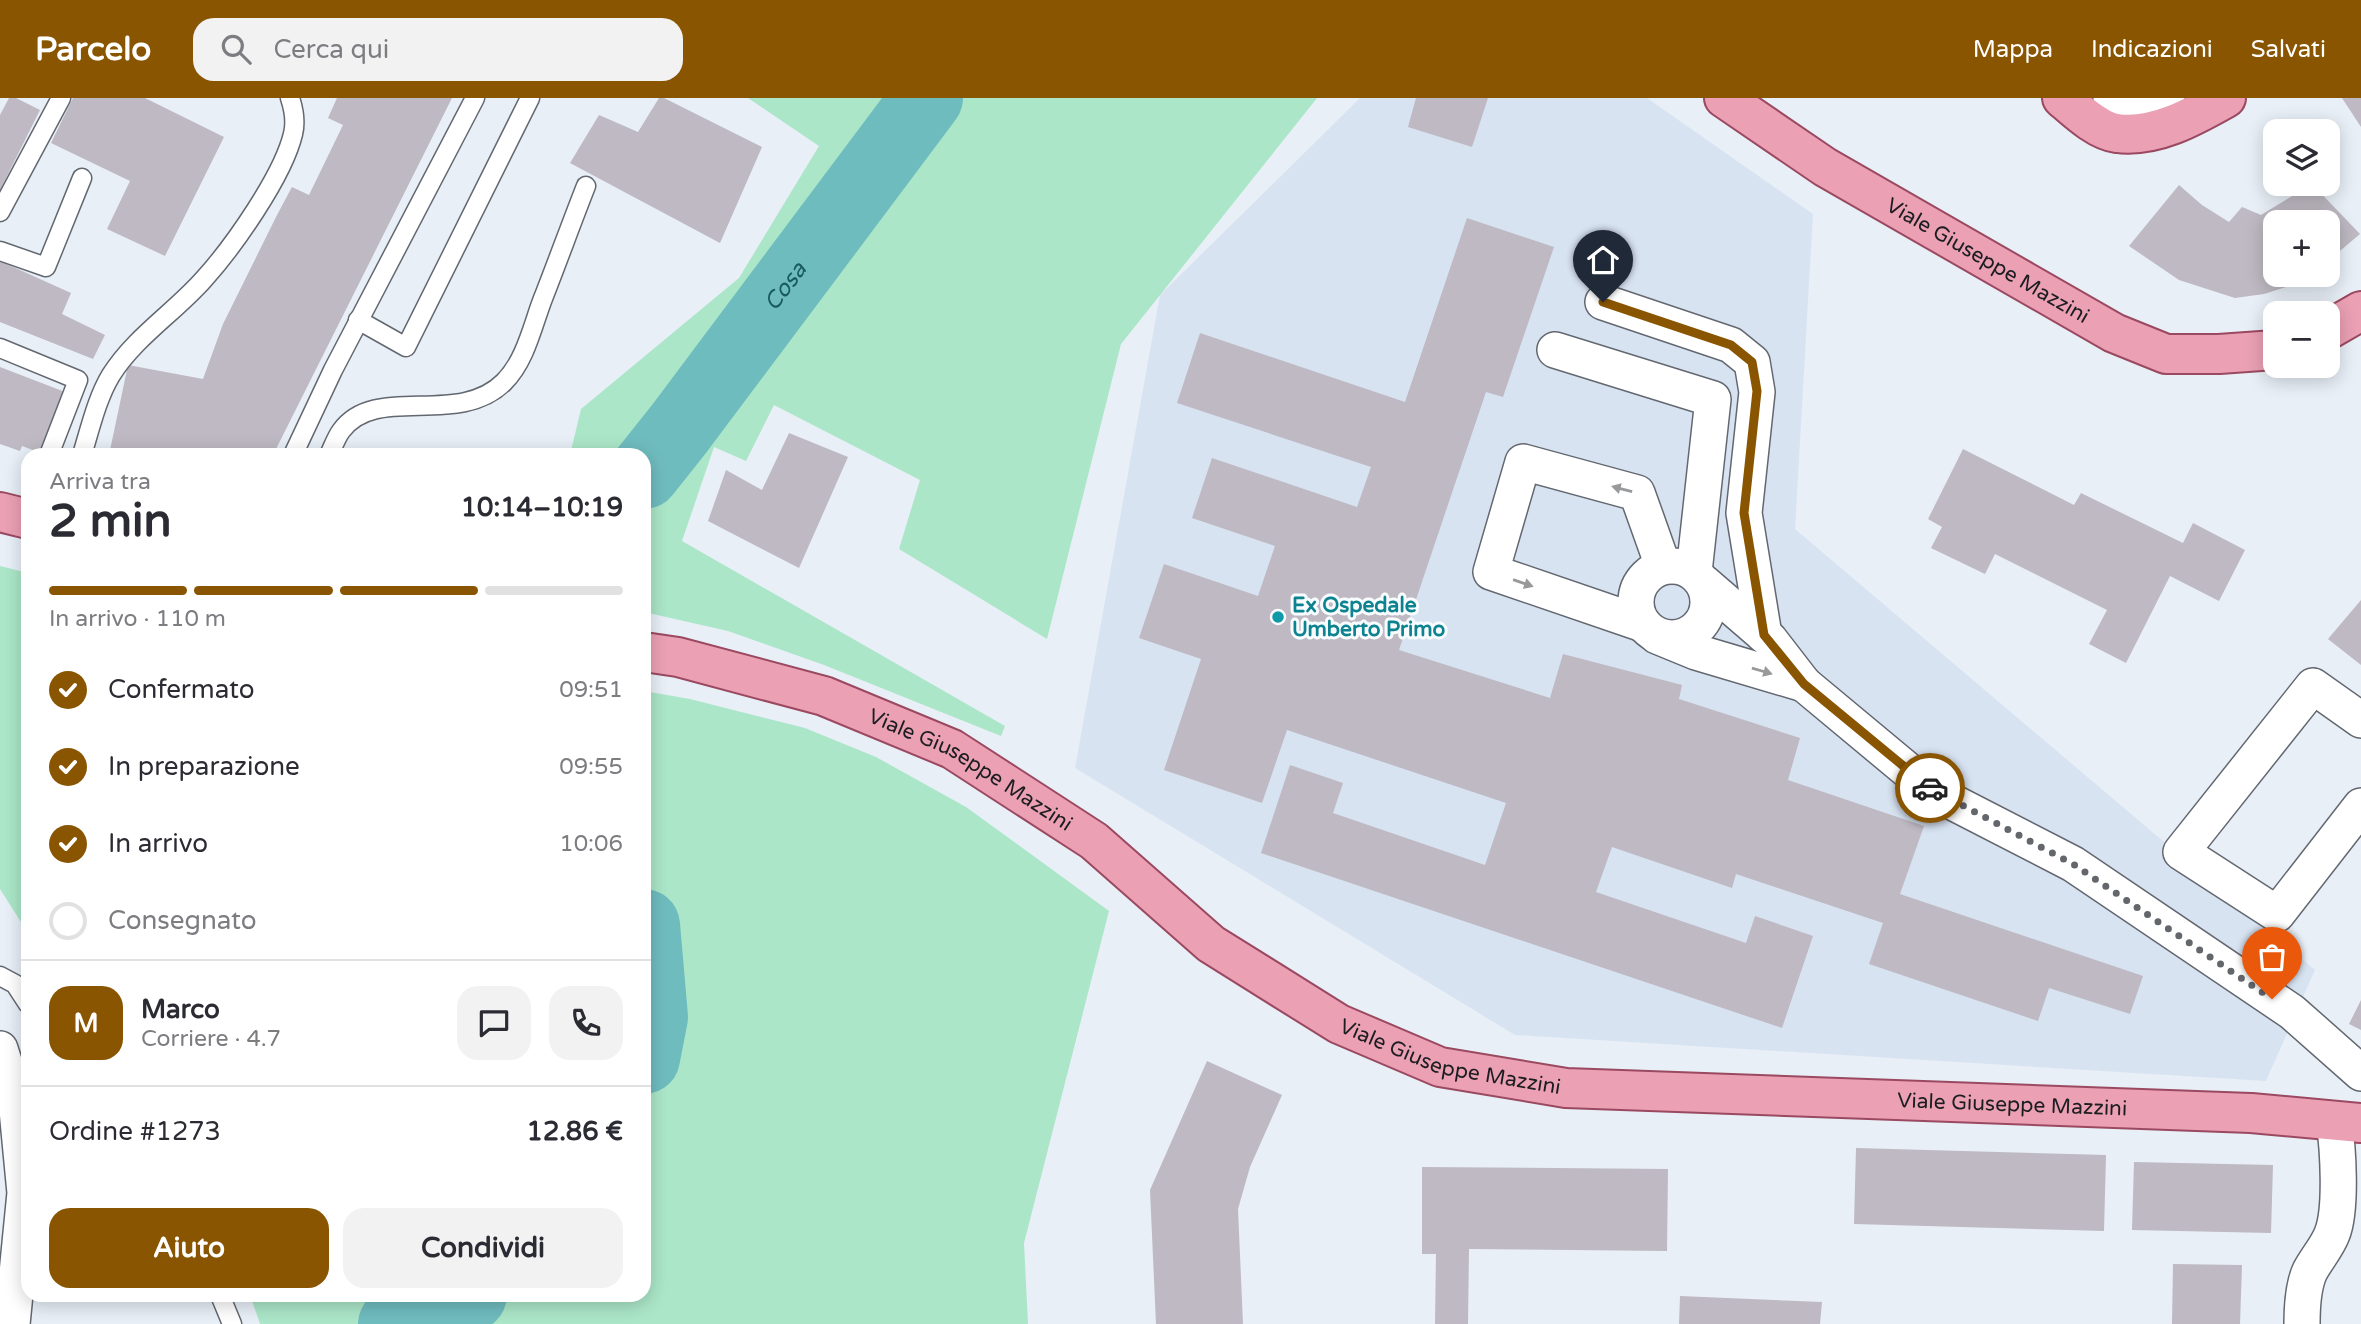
<!DOCTYPE html>
<html lang="it">
<meta charset="utf-8">
<style>
body{margin:0;font-family:"Varela Round",sans-serif;background:#f2f2f3;color:#2b2b33;height:100vh;display:flex;flex-direction:column;font-size:26px;white-space:nowrap}
*{box-sizing:border-box;margin:0}
p{font-size:23px;color:#7c7c81}
.icon{flex:none;width:38px;height:38px;fill:none;stroke:currentColor;stroke-width:2;stroke-linecap:round;stroke-linejoin:round}
.map{position:relative;flex:1;overflow:hidden}
.drawer{position:absolute;left:21px;top:350px;width:630px;height:854px;display:flex;flex-direction:column;background:#fff;border-radius:21px;box-shadow:0 4px 18px #0003}
.drawer>*{flex:none}
.controls{position:absolute;left:2263px;top:21px;display:grid;gap:14px}
.controls a{display:grid;place-items:center;width:77px;height:77px;border-radius:14px;background:#fff;box-shadow:0 4px 18px #0003;font-size:35px}
.pin{position:absolute;display:grid;place-items:center;width:60px;height:60px;color:#fff;margin:-72px -30px;border-radius:50% 50% 50% 0;rotate:-45deg;box-shadow:0 0 7px #0007}
.pin .icon{rotate:45deg}
.courier{position:absolute;display:grid;place-items:center;width:70px;height:70px;margin:-35px;border:5px solid #895501;border-radius:50%;background:#fff;color:#222;box-shadow:0 2px 9px #0007}
.head em{font-style:normal;font-weight:700}
.head div{display:flex;flex-direction:column-reverse}
.head{display:flex;align-items:center;justify-content:space-between;height:119px;padding:0 28px}
h1{font-size:46px;font-weight:700;line-height:52px}
.bar{display:grid;grid-template-columns:repeat(4,1fr);gap:10px 7px;align-content:center;height:84px;padding:0 28px}
.bar i{height:9px;border-radius:5px;background:#e1e1e2}
.bar .active{background:#895501}
.bar p{grid-column:span 4}
.line{display:flex;align-items:center;gap:18px;padding:0 28px;border-top:2px solid #e1e1e2}
.line div{flex:1}
.round{display:grid;place-items:center;flex:none;width:74px;height:74px;border-radius:21px;background:#f2f2f3}
ol{padding:0 28px;list-style:none}
li{display:flex;align-items:center;gap:21px;height:77px}
li p{margin-inline-start:auto}
li .icon{padding:7px;border-radius:50%;background:#895501;color:#fff;stroke-width:4}
li:last-child{color:#7c7c81}
li i{width:38px;height:38px;border:4px solid #e1e1e2;border-radius:50%}
.cta{display:flex;gap:14px;margin-top:auto;padding:14px 28px}
.cta a{flex:1;height:80px;border-radius:21px;background:#895501;color:#fff;font-size:28px;font-weight:700;line-height:80px;text-align:center}
.cta a+a{background:#f2f2f3;color:#2b2b33}
header{display:flex;align-items:center;gap:42px;box-sizing:border-box;height:98px;padding:0 35px;background:#895501;color:#fff}
header strong{font-size:33px}
nav{display:flex;gap:38px;margin-inline-start:auto;font-size:24px}
.search{width:490px;height:63px;background:#f2f2f3;display:flex;align-items:center;gap:18px;box-sizing:border-box;padding:0 24px;border-radius:21px;color:#7c7c81;font-size:26px}
.map>svg:first-child{display:block}
.built{fill:#d8e3f2}
.green{fill:#abe6c8}
.lines{fill:none;stroke-linecap:round;stroke-linejoin:round}
.river{stroke:#6fbcbf;stroke-width:72}
.building{fill:#beb9c2}
.lane-casing{stroke:#636870;stroke-width:21}
.street-casing{stroke:#636870;stroke-width:38}
.primary-casing{stroke:#9a4960;stroke-width:42}
.lane{stroke:#fff;stroke-width:18}
.street{stroke:#fff;stroke-width:35}
.primary{stroke:#eba0b4;stroke-width:38}
.oneway{fill:#98999b}
.done{stroke:#63666b;stroke-width:7;stroke-dasharray:0 12.6}
.route{stroke:#895501;stroke-width:9}
.culture-dot{fill:#0f9aa8;stroke:#f9fcff;stroke-width:2.5}
.labels{text-anchor:middle;dominant-baseline:central;stroke-width:6;stroke-linejoin:round;paint-order:stroke}
.street-label{font-size:21px;fill:#1b1d20;stroke:#f9fcff}
.culture-label{font-size:21px;font-weight:bold;fill:#0d838f;stroke:#f9fcff;text-anchor:start}
.water-label{font-size:23px;font-style:italic;fill:#195b5d;stroke:#f9fcff}
</style>
<header>
<strong>Parcelo</strong>
<div class="search"><svg class="icon" aria-label="search" viewBox="0 0 24 24"><circle cx="10" cy="10" r="6"/><path d="M15 15l6 6"/></svg>Cerca qui</div>
<nav><a>Mappa</a><a>Indicazioni</a><a>Salvati</a></nav>
</header>
<div class="map">
<svg width="2361" height="1226" viewBox="0 0 2361 1226">
<rect width="100%" height="100%" fill="#e8eff7"/>
<path class="built" d="M1360 0H1647L1813 116 1795 431 2315 872 2266 983 1515 937 1075 670 1160 197Z"/>
<g class="green">
<path d="M748 0H1317L1121 246 1047 541 899 451 920 382 774 307 746 363 714 349 682 443 1005 628 1001 638 824 567 728 533 644 514V357H570L581 311 739 180 819 48Z"/>
<path d="M0 468 28 475V835L0 791Z"/>
<path d="M644 593 690 601 805 630 876 659 966 709 1109 813 1024 1145 1028 1226H260L250 1197H644Z"/>
</g>
<g class="lines">
<g class="river">
<path id="s1" d="M644 375 679 331 927 0"/>
<path d="M644 827 652 919 644 960"/>
<path d="M394 1226 471 1197"/>
</g>
</g>
<g class="building">
<path d="M9 0H16L40 12 0 92V17Z"/>
<path d="M73 0H145L224 39 165 158 107 131 130 83 51 45Z"/>
<path d="M337 0H452L273 357H109L128 267 203 281 223 226 277 117 292 89 309 97 343 27 328 20Z"/>
<path d="M659 0H664L762 49 720 145 570 65 599 17 638 34Z"/>
<path d="M1416 0H1488L1472 49 1408 29Z"/>
<path d="M2342 0H2361V29Z"/>
<path d="M2312 86 2360 136 2328 163V124H2275V177H2311L2286 189 2264 196 2235 200 2179 182 2129 148 2179 87 2202 107 2229 124 2242 109 2261 117Z"/>
<path d="M1467 120 1554 149 1503 299 1486 294 1399 552 1550 600 1563 556 1682 587 1679 601 1800 640 1788 682 1924 728 1900 796 2143 878 2130 916 2049 890 2038 923 1869 866 1883 825 1736 776 1732 790 1612 749 1596 794 1746 845 1755 818 1813 838 1782 930 1261 755 1290 667 1343 685 1333 715 1485 767 1506 705 1287 632 1262 705 1164 672 1201 561 1139 540 1164 466 1258 498 1275 448 1192 420 1212 360 1357 409 1371 369 1177 305 1200 235 1405 304Z"/>
<path d="M0 163 71 195 62 216 105 237 93 261 0 224Z"/>
<path d="M0 269 65 294 41 355 22 348 20 353 0 346Z"/>
<path d="M789 335 848 359 799 470 708 423 726 372 762 392Z"/>
<path d="M1963 351 2074 407 2081 395 2183 445 2193 425 2245 452 2219 503 2170 478 2126 565 2089 546 2107 512 1995 456 1985 476 1931 450 1942 429 1928 421Z"/>
<path d="M2361 502V567L2328 541Z"/>
<path d="M2361 902V932L2349 926Z"/>
<path d="M1207 963 1282 997 1250 1069 1238 1111 1243 1226H1156L1150 1092Z"/>
<path d="M1856 1050 2106 1057 2104 1133 1854 1126Z"/>
<path d="M2134 1064 2273 1067 2271 1135 2132 1132Z"/>
<path d="M1422 1069 1668 1071 1667 1153 1469 1151 1468 1226H1435L1436 1156H1422Z"/>
<path d="M2173 1166 2242 1167 2240 1226H2172Z"/>
<path d="M1680 1198 1822 1204 1820 1226H1679Z"/>
</g>
<g class="lines">
<defs>
<g id="lane">
<path d="M0 114 61 0"/>
<path d="M0 153 46 169 82 80"/>
<path d="M358 222 406 249 530 0"/>
<path d="M0 250 78 282 49 357"/>
<path d="M82 357C90 331 97 300 111 277 135 239 175 214 204 181 233 149 283 78 293 36 296 24 294 12 290 0"/>
<path d="M293 357 333 272 475 0"/>
<path d="M329 357C333 349 336 340 341 333 375 285 458 330 504 284 525 263 532 230 542 203 557 165 571 126 586 88"/>
<path d="M0 878 15 886 28 906"/>
<path d="M220 1197 232 1226"/>
</g>
<g id="street">
<path d="M2111 0 2129 15 2167 0"/>
<path d="M1603 204 1731 247 1752 264 1757 294 1744 415 1764 537"/>
<path d="M1555 252 1713 301 1694 474"/>
<circle cx="1672" cy="504" r="36"/>
<path d="M1643 526 1491 474 1523 364 1637 395 1663 468"/>
<path d="M1657 538 1696 554 1804 586 1770 542 1704 485"/>
<path d="M1804 586 1935 695 2073 766 2292 914 2361 975"/>
<path d="M2361 622 2313 588 2181 754 2277 816 2361 708"/>
<path d="M0 951 16 1001 25 1095 12 1226"/>
<path d="M2302 1226C2302 1209 2303 1188 2310 1173 2317 1160 2327 1149 2332 1136 2342 1111 2338 1050 2334 1023"/>
</g>
<g id="primary">
<path id="s2" d="M1724 0 1825 69 2114 235 2166 256H2219L2275 252"/>
<path d="M2062 0C2076 12 2098 33 2117 35 2156 40 2194 18 2226 0"/>
<path d="M2328 232 2361 213"/>
<path d="M0 414 28 421"/>
<path id="s3" d="M644 554 678 559 824 598 952 651 1094 743 1211 846 1339 926 1440 969 1566 990 2251 1015 2361 1025"/>
</g>
</defs>
<use href="#lane" class="lane-casing"/>
<use href="#street" class="street-casing"/>
<use href="#primary" class="primary-casing"/>
<use href="#lane" class="lane"/>
<use href="#street" class="street"/>
<use href="#primary" class="primary"/>
</g>
<defs><path id="oneway-solid" d="M-6-.8H1V-3.2L6.5 0L1 3.2V.8H-6Z" transform="scale(1.75)"/></defs>
<g class="oneway">
<use href="#oneway-solid" transform="translate(1622 391) rotate(-165)"/>
<use href="#oneway-solid" transform="translate(1523 485) rotate(19)"/>
<use href="#oneway-solid" transform="translate(1762 573) rotate(16)"/>
</g>
<g class="lines">
<path class="done" d="M1930 690 2073 766 2272 901"/>
<path class="route" d="M1603 204 1731 247 1752 264 1757 293 1744 415 1764 537 1804 586 1930 690"/>
</g>
<circle class="culture-dot" cx="1278" cy="519" r="7"/>
<g class="labels">
<g class="street-label">
<text stroke="none"><textPath href="#s2" startOffset="310">Viale Giuseppe Mazzini</textPath></text>
<text stroke="none"><textPath href="#s3" startOffset="350">Viale Giuseppe Mazzini</textPath></text>
<text stroke="none"><textPath href="#s3" startOffset="917">Viale Giuseppe Mazzini</textPath></text>
<text stroke="none"><textPath href="#s3" startOffset="1484">Viale Giuseppe Mazzini</textPath></text>
</g>
<g class="culture-label">
<text x="1292" y="507">Ex Ospedale<tspan x="1292" dy="24">Umberto Primo</tspan></text>
</g>
<g class="water-label">
<text stroke="none"><textPath href="#s1" startOffset="234">Cosa</textPath></text>
</g>
</g>
</svg>
<div class="controls">
<a><svg class="icon" aria-label="layers" viewBox="0 0 24 24"><path d="M12 4l9 5-9 5-9-5zM3 14l9 5 9-5"/></svg></a>
<a>+</a>
<a>−</a>
</div>
<div class="pin" style="left:2272px;top:901px;background:#ea580c"><svg class="icon" aria-label="bag" viewBox="0 0 24 24"><path d="M5 8h14l-1 12H6zM9 8a3 3 0 0 1 6 0"/></svg></div>
<div class="pin" style="left:1603px;top:204px;background:#1f2937"><svg class="icon" aria-label="home" viewBox="0 0 24 24"><path d="M3 11l9-7 9 7M6 9v11h12V9"/></svg></div>
<div class="courier" style="left:1930px;top:690px"><svg class="icon" aria-label="car" viewBox="0 0 24 24"><path d="M5 17H2v-5l4-1 3-4h7l3 4 3 1v5h-3M9 17h6M6 11h13"/><circle cx="7" cy="17" r="2"/><circle cx="17" cy="17" r="2"/></svg></div>
<section class="drawer">
<div class="head"><div><h1>2 min</h1><p>Arriva tra</p></div><em>10:14–10:19</em></div>
<div class="bar"><i class="active"></i><i class="active"></i><i class="active"></i><i></i><p>In arrivo · 110 m</p></div>
<ol>
<li><svg class="icon" aria-label="check" viewBox="0 0 24 24"><path d="M5 12l5 5 9-10"/></svg>Confermato<p>09:51</p></li>
<li><svg class="icon" aria-label="check" viewBox="0 0 24 24"><path d="M5 12l5 5 9-10"/></svg>In preparazione<p>09:55</p></li>
<li><svg class="icon" aria-label="check" viewBox="0 0 24 24"><path d="M5 12l5 5 9-10"/></svg>In arrivo<p>10:06</p></li>
<li><i></i>Consegnato</li>
</ol>
<div class="line" style="height:126px"><b class="round" style="background:#895501;color:#fff">M</b><div><b>Marco</b><p>Corriere · 4.7</p></div><a class="round"><svg class="icon" aria-label="chat" viewBox="0 0 24 24"><path d="M4 5h16v11H9l-5 4z"/></svg></a><a class="round"><svg class="icon" aria-label="phone" viewBox="0 0 24 24"><path d="M5 4h4l2 5-3 2q2 4 5 5l2-3 5 2v4C11 20 4 13 5 4z"/></svg></a></div>
<div class="line" style="height:91px"><div>Ordine #1273</div><b>12.86 €</b></div>
<div class="cta"><a>Aiuto</a><a>Condividi</a></div>
</section>
</div>
